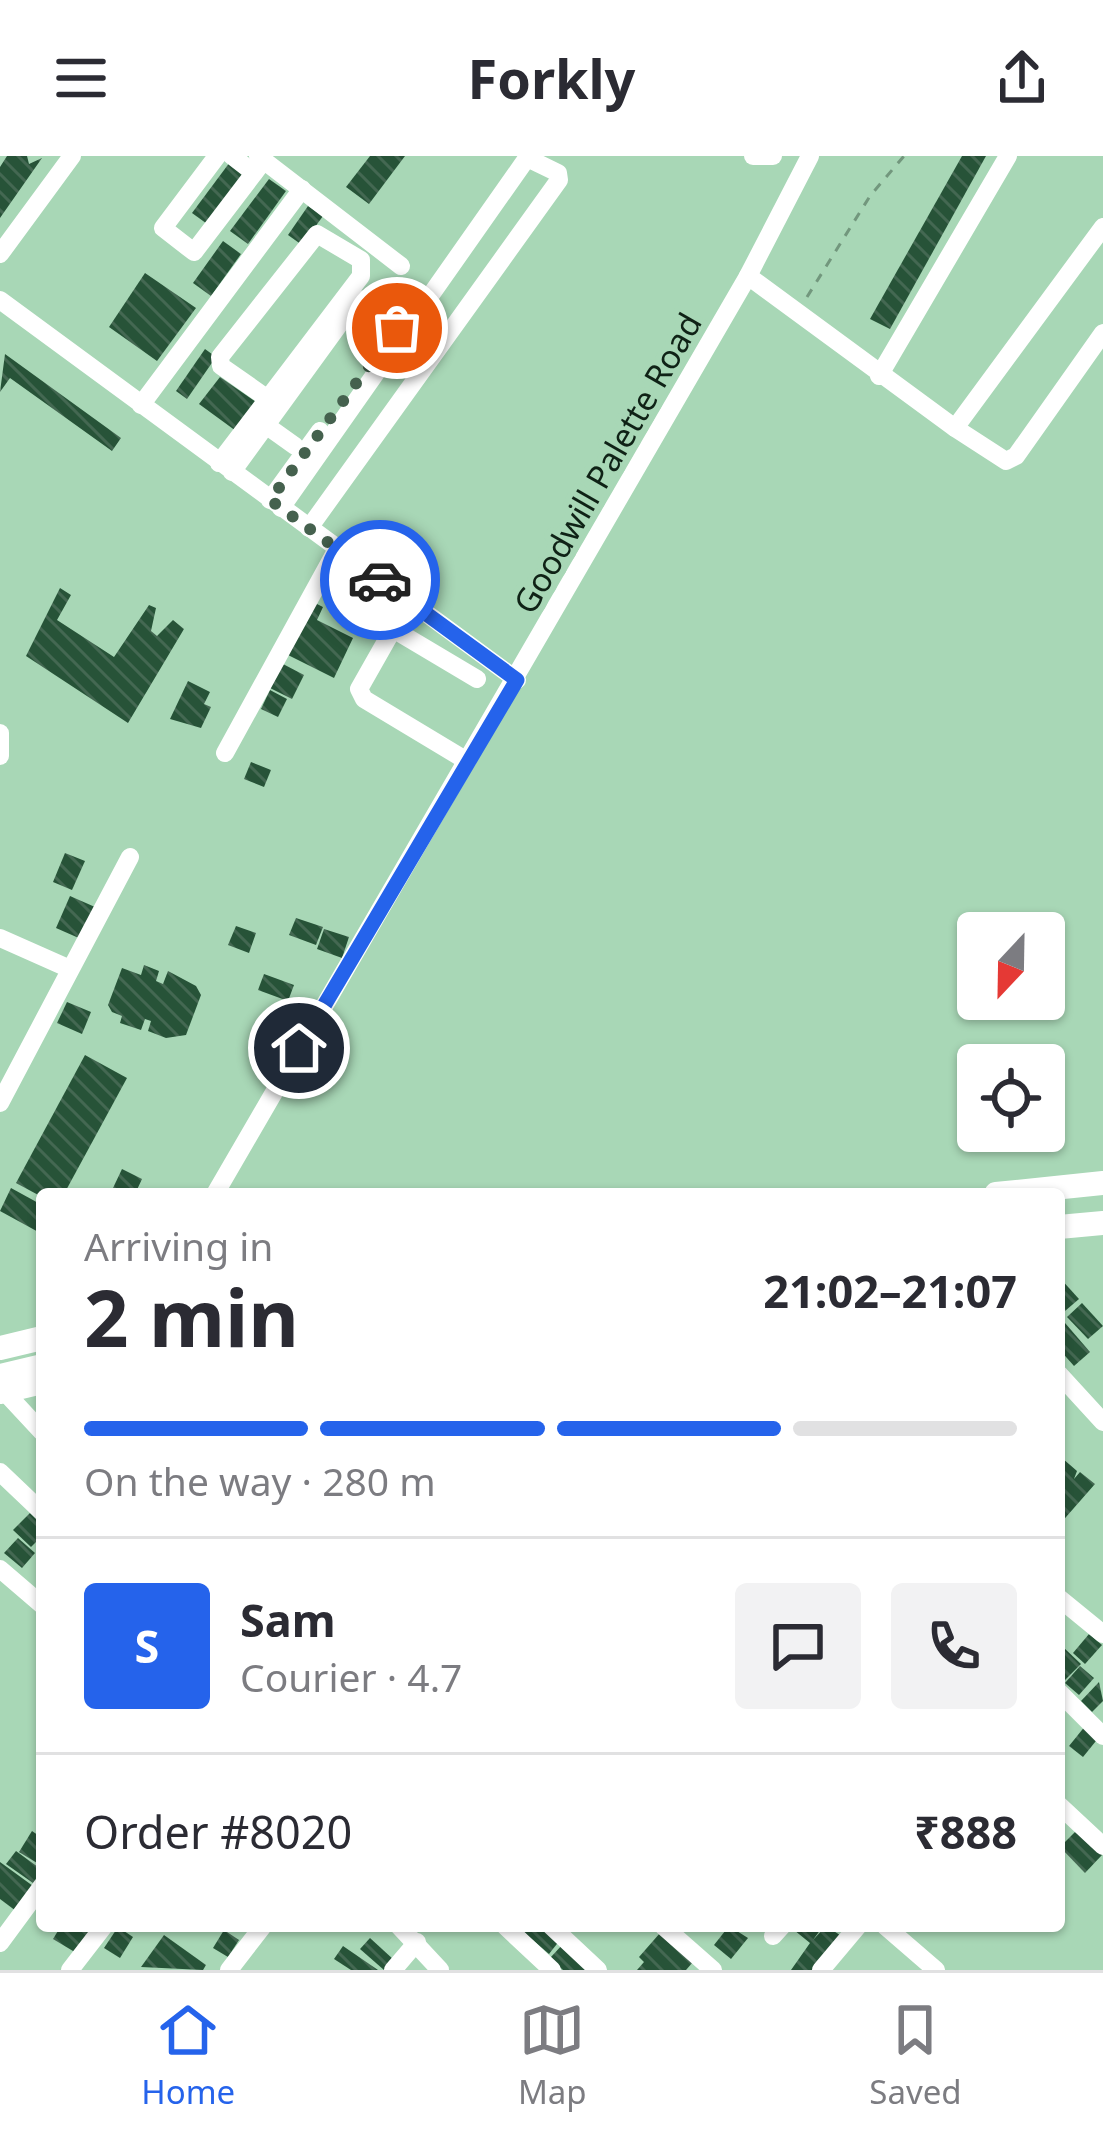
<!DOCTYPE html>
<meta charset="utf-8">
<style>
body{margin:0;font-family:"Noto Sans",sans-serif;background:#f2f2f3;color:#2b2b33;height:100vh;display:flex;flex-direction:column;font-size:45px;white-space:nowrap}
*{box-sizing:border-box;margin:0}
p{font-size:39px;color:#7c7c81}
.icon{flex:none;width:66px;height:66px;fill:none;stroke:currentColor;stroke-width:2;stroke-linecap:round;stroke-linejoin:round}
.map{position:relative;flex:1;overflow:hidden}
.side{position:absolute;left:36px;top:1032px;width:1029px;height:744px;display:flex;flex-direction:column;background:#fff;border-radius:12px;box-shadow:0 3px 9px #0004}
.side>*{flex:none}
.needle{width:78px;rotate:202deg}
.controls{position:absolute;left:957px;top:756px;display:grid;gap:24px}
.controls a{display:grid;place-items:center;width:108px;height:108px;border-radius:12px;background:#fff;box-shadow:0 3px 9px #0004;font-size:60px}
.pin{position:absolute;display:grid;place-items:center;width:102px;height:102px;color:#fff;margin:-51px;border:6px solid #fff;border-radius:50%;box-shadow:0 3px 12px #0007}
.courier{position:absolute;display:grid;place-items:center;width:120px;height:120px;margin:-60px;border:9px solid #2563eb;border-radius:50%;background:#fff;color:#222;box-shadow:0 3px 15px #0007}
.summary em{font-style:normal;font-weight:700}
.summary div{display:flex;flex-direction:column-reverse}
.summary{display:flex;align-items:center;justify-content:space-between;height:204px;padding:0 48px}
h1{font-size:78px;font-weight:700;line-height:90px}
.bar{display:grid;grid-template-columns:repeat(4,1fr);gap:18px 12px;align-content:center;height:144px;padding:0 48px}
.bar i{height:15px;border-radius:9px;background:#e1e1e2}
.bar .on{background:#2563eb}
.bar p{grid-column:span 4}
.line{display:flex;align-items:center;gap:30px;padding:0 48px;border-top:3px solid #e1e1e2}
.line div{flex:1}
.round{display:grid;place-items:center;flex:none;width:126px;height:126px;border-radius:12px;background:#f2f2f3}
header{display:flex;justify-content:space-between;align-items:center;height:156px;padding:0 48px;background:#fff;font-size:54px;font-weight:700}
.tab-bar{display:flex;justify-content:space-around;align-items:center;height:168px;border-top:3px solid #e1e1e2;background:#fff;font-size:33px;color:#7c7c81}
.tab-bar a{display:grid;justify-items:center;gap:6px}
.tab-bar .on{color:#2563eb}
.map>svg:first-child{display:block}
.building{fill:url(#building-back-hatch)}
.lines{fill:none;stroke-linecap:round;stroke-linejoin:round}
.path{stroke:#72977d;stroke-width:3;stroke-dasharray:9 9;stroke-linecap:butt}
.minor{stroke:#fff;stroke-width:18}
.major{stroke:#fff;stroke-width:24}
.done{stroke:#45614e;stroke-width:12;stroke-dasharray:0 21.6}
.route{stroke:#2563eb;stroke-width:15}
.labels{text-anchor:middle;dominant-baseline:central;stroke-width:12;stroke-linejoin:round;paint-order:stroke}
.street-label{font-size:33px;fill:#0f2216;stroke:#a8d7b6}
</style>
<header><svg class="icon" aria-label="menu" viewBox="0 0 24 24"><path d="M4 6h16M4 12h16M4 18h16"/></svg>Forkly<svg class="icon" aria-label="share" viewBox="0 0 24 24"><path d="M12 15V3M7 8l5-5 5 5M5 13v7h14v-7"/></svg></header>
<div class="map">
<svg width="1103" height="1814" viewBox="0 0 1103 1814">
<defs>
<pattern id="building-back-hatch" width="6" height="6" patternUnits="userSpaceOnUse" patternTransform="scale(3)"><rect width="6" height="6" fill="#275338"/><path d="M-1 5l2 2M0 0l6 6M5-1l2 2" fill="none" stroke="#446852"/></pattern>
</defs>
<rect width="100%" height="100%" fill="#a8d7b6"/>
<g class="building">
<path d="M7 0H27L29 8 42 2 0 62V11Z"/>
<path d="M370 0H405L369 48 346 31Z"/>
<path d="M962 0H986L890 173 870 163Z"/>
<path d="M230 6 248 18 210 70 192 57Z"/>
<path d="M269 23 286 35 248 88 230 75Z"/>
<path d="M308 50 323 60 302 89 288 79Z"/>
<path d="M223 85 241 98 211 140 193 127Z"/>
<path d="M145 117 196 152 157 205 109 171Z"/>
<path d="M205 193 216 201 187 243 176 235Z"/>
<path d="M5 198 121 282 112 295 10 222 0 236Z"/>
<path d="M220 221 256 246 236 275 199 248Z"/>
<path d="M60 432 71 439 57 464 114 501 149 449 156 452 151 475 157 480 173 464 184 473 128 567 26 500Z"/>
<path d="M313 446 323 451 317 464 353 482 334 522 288 499Z"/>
<path d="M283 508 304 519 292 543 270 532Z"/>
<path d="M188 525 210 536 204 548 211 551 201 572 170 563Z"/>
<path d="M270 534 287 543 278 561 261 553Z"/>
<path d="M251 606 271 614 264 631 244 623Z"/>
<path d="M65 697 85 705 72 734 53 726Z"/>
<path d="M70 740 95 751 81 783 56 772Z"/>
<path d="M296 762 323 771 316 789 289 779Z"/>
<path d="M236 770 256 777 249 797 228 789Z"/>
<path d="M324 773 349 781 342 802 317 793Z"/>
<path d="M144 809 159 815 156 825 163 828 168 815 196 830 201 839 186 879 166 882 148 875 151 865 145 863 141 874 120 867 122 860 112 856 108 849 122 812 141 819Z"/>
<path d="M264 818 294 829 288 845 258 834Z"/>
<path d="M67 846 91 856 82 878 57 867Z"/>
<path d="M85 899 127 922 64 1038 42 1041 16 1027Z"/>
<path d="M122 1013 142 1023 135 1038 113 1032Z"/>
<path d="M11 1032 42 1049V1078L0 1055Z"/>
<path d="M1059 1121 1079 1143 1065 1155 1059 1148Z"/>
<path d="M1082 1147 1103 1170 1088 1183 1067 1161Z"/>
<path d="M1059 1160 1090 1196 1074 1210 1059 1193Z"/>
<path d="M1062 1302 1077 1315 1074 1323 1080 1316 1095 1328 1059 1369Z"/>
<path d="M30 1357 42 1369V1380L31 1391 13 1374Z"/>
<path d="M18 1382 35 1397 22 1412 4 1397Z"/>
<path d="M1089 1478 1102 1489 1085 1508 1073 1497Z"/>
<path d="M1063 1491 1081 1508 1062 1527 1059 1496Z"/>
<path d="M1080 1510 1094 1522 1079 1539 1065 1527Z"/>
<path d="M1099 1526 1103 1545 1092 1556 1081 1545Z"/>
<path d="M1086 1569 1100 1580 1083 1601 1069 1590Z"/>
<path d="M1078 1673 1102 1699 1085 1717 1060 1691Z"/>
<path d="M32 1675 42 1682V1710L19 1696Z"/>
<path d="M16 1695 42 1714 33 1727 6 1708Z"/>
<path d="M0 1706 33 1730 16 1755 0 1743Z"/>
<path d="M61 1770 93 1772 78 1798 53 1783Z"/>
<path d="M524 1770H544L560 1784 549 1798 521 1774Z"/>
<path d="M729 1770 748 1782 731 1803 714 1789Z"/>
<path d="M798 1770H823L813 1784 826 1770 846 1783 817 1814H791L810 1787 794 1774Z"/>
<path d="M118 1771 133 1781 120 1802 104 1792Z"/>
<path d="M224 1774 239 1784 228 1801 213 1792Z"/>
<path d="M660 1777 693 1806 686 1814H637L644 1806 639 1801Z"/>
<path d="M164 1779 206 1809 203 1814 141 1811Z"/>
<path d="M370 1782 394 1804 384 1814 360 1793Z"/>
<path d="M564 1787 591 1814H563L550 1802Z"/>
<path d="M343 1790 378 1814H351L334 1803Z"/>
</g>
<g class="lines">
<path class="path" d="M807 141 870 40 904 0"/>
<g class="minor">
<path d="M217 0 163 72 194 96 264 4"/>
<path d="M232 0 254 17"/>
<path d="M258 0 401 110"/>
<path d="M753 0H773"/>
<path d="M0 98 72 0"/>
<path d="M748 120 810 0"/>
<path d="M0 144 517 524"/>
<path d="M879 220 1008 0"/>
<path d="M141 249 302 33"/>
<path d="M267 270 295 290"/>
<path d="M955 272 1006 305 1016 300 1103 177"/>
<path d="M219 307 361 120V104L317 78 220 201 221 210 268 243"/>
<path d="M232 316 357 144 368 143 395 161 397 172 387 186"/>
<path d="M270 344 320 275"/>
<path d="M281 352 527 2 558 17 559 24 309 372"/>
<path d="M0 577V600"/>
<path d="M225 597 337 393"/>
<path d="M467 605 364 543 359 533 393 473 477 523"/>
<path d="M0 782 70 813"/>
<path d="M0 947 130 701"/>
<path d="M215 1038 748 120 955 272 1103 71"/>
<path d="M0 1217 42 1207"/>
<path d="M1059 1218 1103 1266"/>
<path d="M4 1235 42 1276"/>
<path d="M0 1316 42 1356"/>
<path d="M0 1413 42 1449"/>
<path d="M1059 1442 1103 1478"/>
<path d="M1059 1536 1103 1580"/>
<path d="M1059 1649 1103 1690"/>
<path d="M399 1770 440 1814"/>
<path d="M505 1770 552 1814"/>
<path d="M551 1770 598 1814"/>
<path d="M663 1770 713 1814"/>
<path d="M885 1770 936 1814"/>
<path d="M773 1780 782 1770"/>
<path d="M0 1787 42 1730"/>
<path d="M70 1814 104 1770"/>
<path d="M229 1814 263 1770"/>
<path d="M393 1814 417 1786"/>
<path d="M821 1814 858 1770"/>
</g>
<g class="major">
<path d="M996 1038 1103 1027"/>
<path d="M1059 1071 1103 1067"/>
<path d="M0 1192 42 1182"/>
<path d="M0 1236 42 1226"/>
</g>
</g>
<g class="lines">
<path class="done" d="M380 424 270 344 397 172"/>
<path class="route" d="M299 892 517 524 380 424"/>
</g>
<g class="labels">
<g class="street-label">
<text transform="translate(607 307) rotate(-60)">Goodwill Palette Road</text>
</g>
</g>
</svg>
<div class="controls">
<a><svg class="needle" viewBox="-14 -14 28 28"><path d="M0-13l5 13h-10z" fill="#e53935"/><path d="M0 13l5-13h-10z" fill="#7c7c81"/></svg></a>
<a><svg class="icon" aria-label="locate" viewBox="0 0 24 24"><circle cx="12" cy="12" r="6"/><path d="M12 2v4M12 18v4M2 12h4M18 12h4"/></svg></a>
</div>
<div class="pin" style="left:397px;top:172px;background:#ea580c"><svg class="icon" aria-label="bag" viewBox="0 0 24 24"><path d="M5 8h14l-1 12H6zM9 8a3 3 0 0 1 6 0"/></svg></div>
<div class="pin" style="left:299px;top:892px;background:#1f2937"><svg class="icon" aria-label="home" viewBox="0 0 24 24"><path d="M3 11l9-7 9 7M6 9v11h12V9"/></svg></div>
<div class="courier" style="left:380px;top:424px"><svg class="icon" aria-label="car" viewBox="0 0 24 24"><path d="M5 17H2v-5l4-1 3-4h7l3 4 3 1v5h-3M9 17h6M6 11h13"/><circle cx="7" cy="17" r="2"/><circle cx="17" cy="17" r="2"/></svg></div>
<section class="side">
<div class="summary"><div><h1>2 min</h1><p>Arriving in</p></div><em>21:02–21:07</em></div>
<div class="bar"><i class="on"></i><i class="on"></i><i class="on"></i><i></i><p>On the way · 280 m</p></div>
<div class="line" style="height:216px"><b class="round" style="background:#2563eb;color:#fff">S</b><div><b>Sam</b><p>Courier · 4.7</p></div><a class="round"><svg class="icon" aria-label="chat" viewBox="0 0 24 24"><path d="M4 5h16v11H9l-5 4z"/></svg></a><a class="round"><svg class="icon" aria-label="phone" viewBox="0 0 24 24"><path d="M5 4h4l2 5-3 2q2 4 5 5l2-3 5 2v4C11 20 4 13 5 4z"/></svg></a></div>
<div class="line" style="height:156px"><div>Order #8020</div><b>₹888</b></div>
</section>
</div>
<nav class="tab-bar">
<a class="on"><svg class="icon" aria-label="home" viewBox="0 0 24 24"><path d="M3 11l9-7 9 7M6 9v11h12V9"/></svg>Home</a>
<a><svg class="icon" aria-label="map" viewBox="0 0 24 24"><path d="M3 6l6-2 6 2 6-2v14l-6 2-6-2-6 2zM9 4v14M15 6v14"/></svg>Map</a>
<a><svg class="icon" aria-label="saved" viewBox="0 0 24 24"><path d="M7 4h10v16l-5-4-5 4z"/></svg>Saved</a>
</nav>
